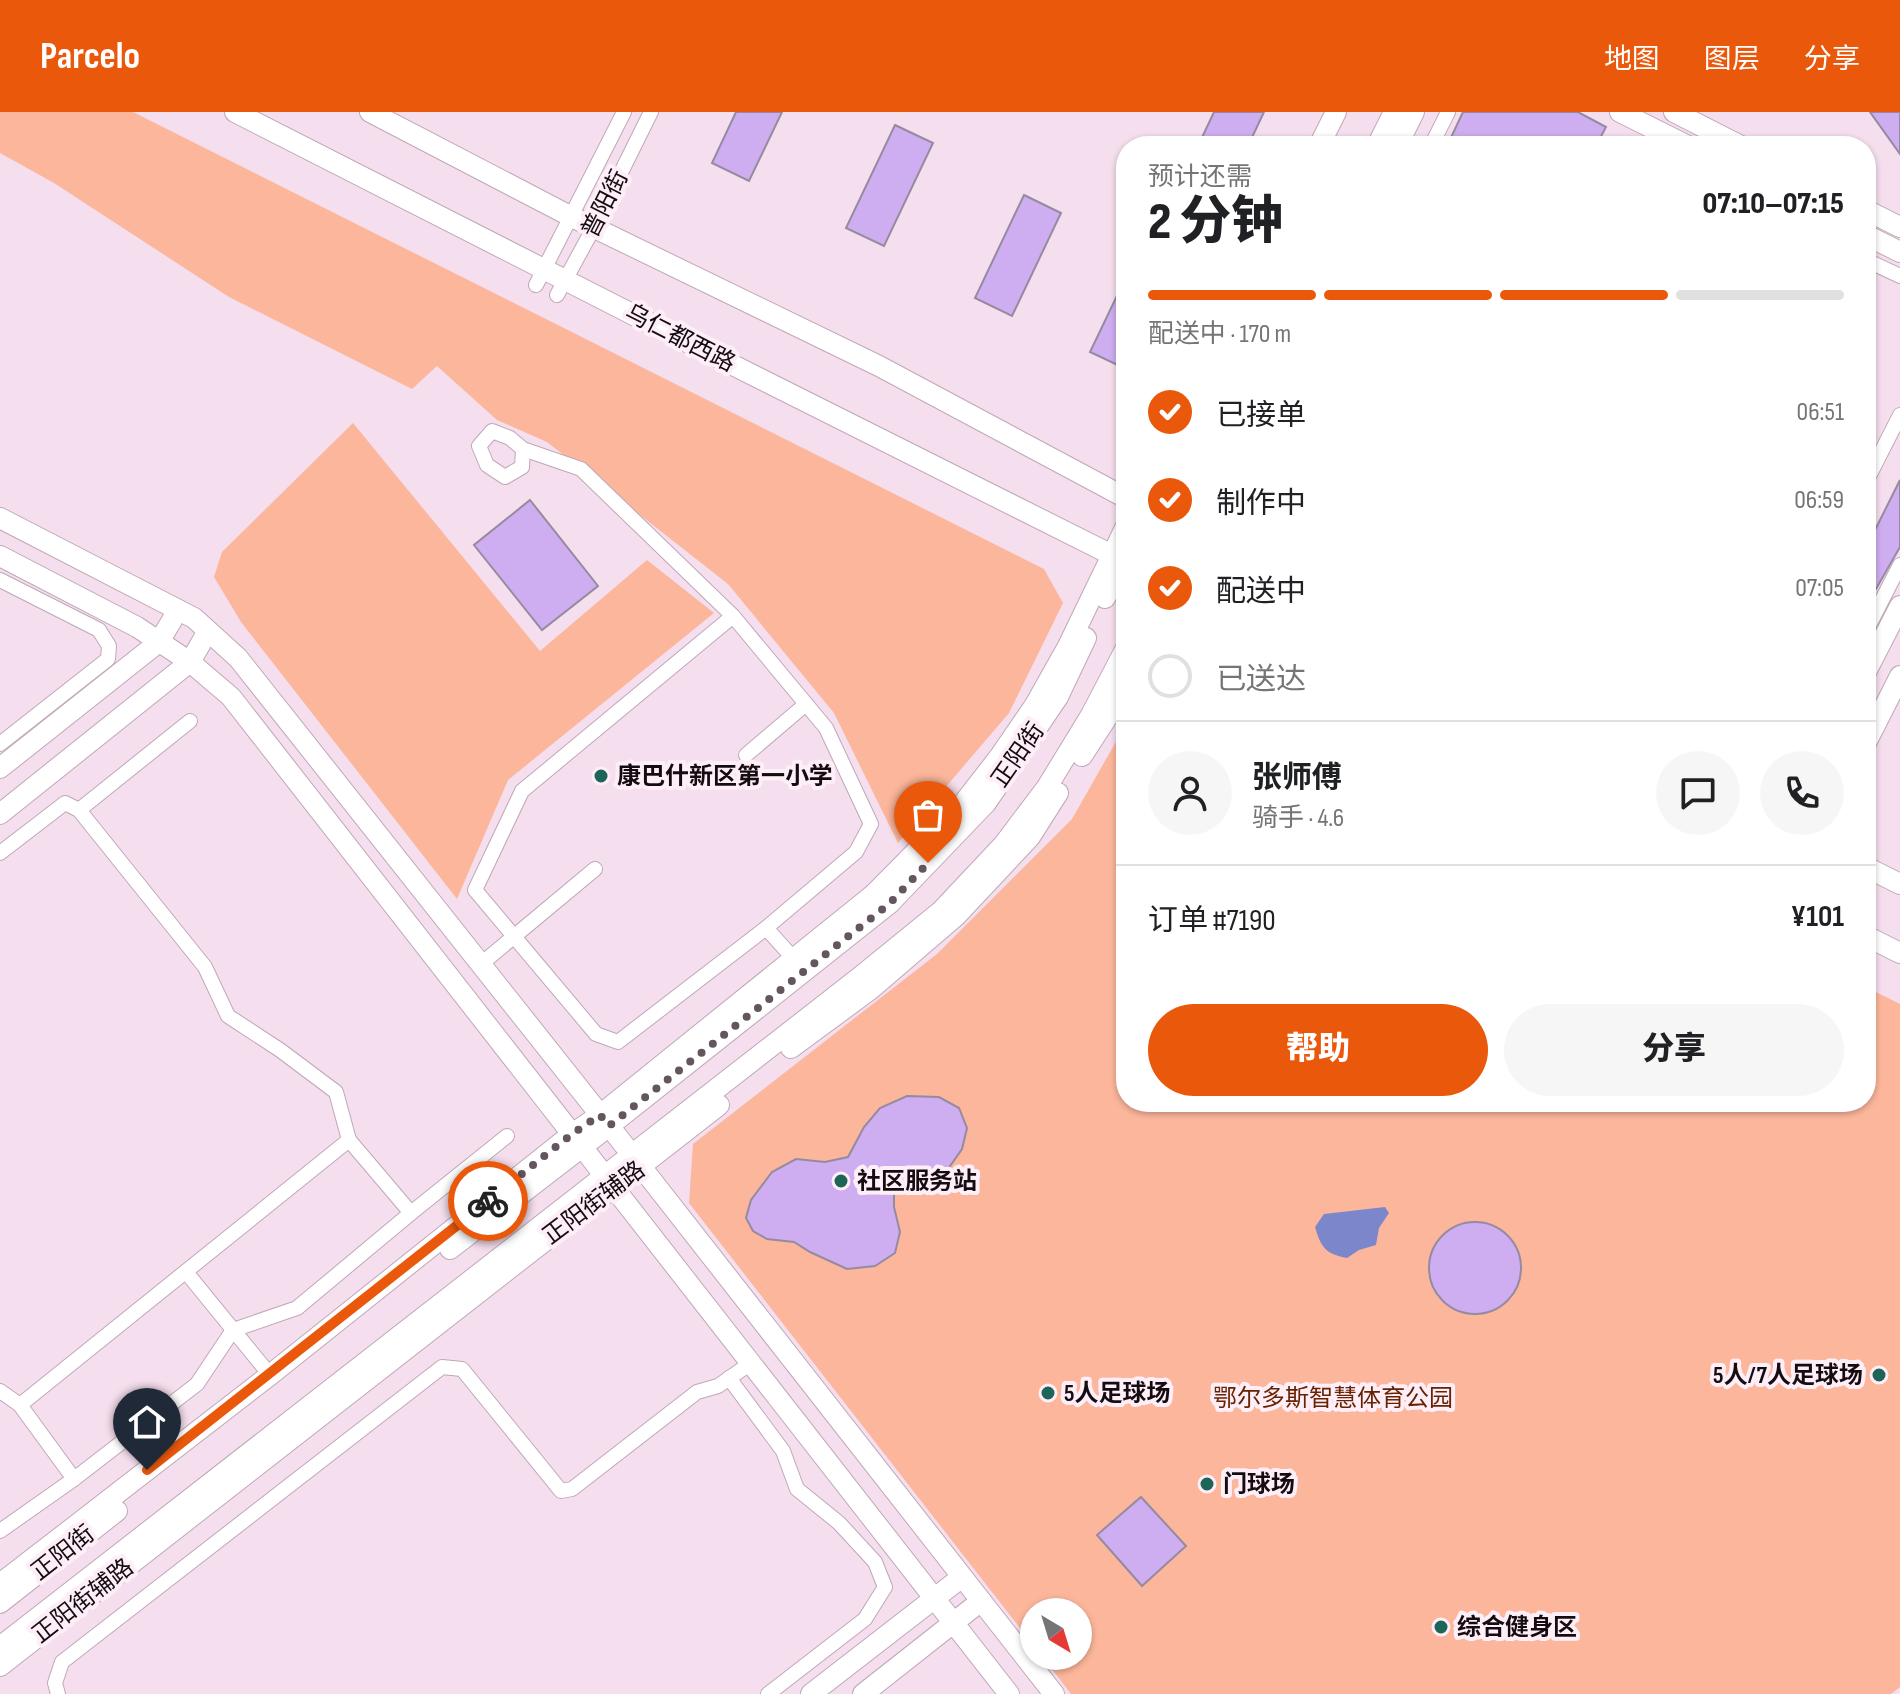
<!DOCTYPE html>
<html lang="zh">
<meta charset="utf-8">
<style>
body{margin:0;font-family:"Sofia Sans Condensed","Noto Sans SC",sans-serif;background:#f6f6f6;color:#202124;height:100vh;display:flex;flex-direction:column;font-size:30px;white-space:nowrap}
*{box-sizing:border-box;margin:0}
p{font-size:26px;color:#757577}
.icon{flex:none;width:44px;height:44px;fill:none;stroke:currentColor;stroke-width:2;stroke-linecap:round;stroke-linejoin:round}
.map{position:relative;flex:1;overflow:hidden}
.side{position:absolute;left:1116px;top:24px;width:760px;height:976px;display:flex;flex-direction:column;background:#fff;border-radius:32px;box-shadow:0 2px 6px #0004}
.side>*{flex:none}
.needle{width:52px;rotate:142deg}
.controls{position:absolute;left:1020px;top:1486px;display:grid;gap:16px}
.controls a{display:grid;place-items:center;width:72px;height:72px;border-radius:50%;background:#fff;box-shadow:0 2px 6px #0004;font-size:40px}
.pin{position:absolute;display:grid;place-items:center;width:68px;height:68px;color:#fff;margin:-82px -34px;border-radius:50% 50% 50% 0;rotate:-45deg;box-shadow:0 0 8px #0007}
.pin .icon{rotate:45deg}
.courier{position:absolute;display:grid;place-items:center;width:80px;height:80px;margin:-40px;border:6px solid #ea580c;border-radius:50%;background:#fff;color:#222;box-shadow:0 2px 10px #0007}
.summary em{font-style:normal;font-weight:800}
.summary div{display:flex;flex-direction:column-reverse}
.summary{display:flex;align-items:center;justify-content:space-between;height:136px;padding:0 32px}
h1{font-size:52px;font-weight:800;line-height:60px}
.bar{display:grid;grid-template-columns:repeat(4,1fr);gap:12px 8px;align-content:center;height:96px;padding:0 32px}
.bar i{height:10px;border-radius:6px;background:#e0e0e0}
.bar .active{background:#ea580c}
.bar p{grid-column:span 4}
.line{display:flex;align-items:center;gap:20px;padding:0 32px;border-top:2px solid #e0e0e0}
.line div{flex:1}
.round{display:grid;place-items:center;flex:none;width:84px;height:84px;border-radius:42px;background:#f6f6f6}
ol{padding:0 32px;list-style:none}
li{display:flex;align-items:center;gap:24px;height:88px}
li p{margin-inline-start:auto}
li .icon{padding:8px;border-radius:50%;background:#ea580c;color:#fff;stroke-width:4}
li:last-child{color:#757577}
li i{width:44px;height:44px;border:4px solid #e0e0e0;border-radius:50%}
.primary-button{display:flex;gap:16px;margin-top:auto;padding:16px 32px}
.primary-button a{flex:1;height:92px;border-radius:48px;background:#ea580c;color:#fff;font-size:32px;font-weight:800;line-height:92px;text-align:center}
.primary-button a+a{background:#f6f6f6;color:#202124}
header{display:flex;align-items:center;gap:48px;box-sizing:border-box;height:112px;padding:0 40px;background:#ea580c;color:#fff}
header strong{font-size:38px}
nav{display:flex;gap:44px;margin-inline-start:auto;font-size:28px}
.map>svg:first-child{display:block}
.green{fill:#fcb69b}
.water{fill:#7b87ca}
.building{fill:#cfadf1;stroke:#958ba0;stroke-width:2}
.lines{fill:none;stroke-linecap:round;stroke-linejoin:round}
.street-casing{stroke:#bfa8b7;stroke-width:16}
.secondary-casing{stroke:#bfa8b7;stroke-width:22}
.street{stroke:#fff;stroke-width:14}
.secondary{stroke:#fff;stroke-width:20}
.done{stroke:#63565e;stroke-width:8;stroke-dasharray:0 14.4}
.route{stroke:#ea580c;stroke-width:10}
.poi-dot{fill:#1e6559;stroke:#fdeef7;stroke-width:3}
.labels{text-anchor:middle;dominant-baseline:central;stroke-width:8;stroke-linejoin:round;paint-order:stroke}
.street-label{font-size:24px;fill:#140c11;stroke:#fdeef7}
.poi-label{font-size:24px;font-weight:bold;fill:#140c11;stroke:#fdeef7;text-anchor:start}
.park-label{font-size:24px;fill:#662201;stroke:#fdeef7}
</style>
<header>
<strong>Parcelo</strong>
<nav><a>地图</a><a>图层</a><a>分享</a></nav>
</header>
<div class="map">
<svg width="1900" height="1582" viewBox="0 0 1900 1582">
<rect width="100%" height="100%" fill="#f5deed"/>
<g class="green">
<path d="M0 0H133L1044 457 1063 491 1009 601 898 731 834 601 728 472 547 330 497 308 437 254 412 277 229 185 54 71 0 41Z"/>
<path d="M353 311 540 539 647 448 714 501 508 668 457 787 241 510 214 465 222 440Z"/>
<path d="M1126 612V990H1866V875L1900 892V1575L1891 1582H1071L1042 1544H1078V1500H1034V1534L689 1091 693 1032 937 842 1072 707Z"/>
</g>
<path class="water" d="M1385 1095 1389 1101 1379 1116 1376 1133 1359 1138 1347 1146C1325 1142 1321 1135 1315 1115L1324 1102Z"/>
<g class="building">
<path d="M736 0H782L749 69 712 51Z"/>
<path d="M1214 0H1264L1248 34H1198Z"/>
<path d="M1463 0H1578L1606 15 1596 34H1532L1522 28 1507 34H1447Z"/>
<path d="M1870 0H1900V42Z"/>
<path d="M895 13 933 31 884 134 846 116Z"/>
<path d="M1024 83 1061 101 1012 204 975 186Z"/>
<path d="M1126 165V257L1090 240Z"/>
<path d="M1900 368V435L1876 477 1866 472V436Z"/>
<path d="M530 388 598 474 542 518 474 433Z"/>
<path d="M907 984 939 985 959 996 967 1016 962 1037 948 1057 930 1066 904 1073 894 1082V1095L900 1120 895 1141 875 1154 847 1157 810 1140 794 1130 767 1127 753 1119 746 1106 751 1088 772 1060 796 1047 825 1050 848 1045 864 1015 880 996Z"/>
<circle cx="1475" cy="1156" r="46"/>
<path d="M1141 1385 1186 1434 1142 1474 1097 1423Z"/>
</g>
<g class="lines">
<defs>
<g id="street">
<path d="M1431 34 1448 0"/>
<path d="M1866 148 1900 164"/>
<path d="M536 173 624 0"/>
<path d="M557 183 594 115 651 0"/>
<path d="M523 337 522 355 505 365 487 353 479 334 492 319 510 326 523 337 581 357 733 504 826 616 871 712 856 740 766 816 794 847"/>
<path d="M1866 370 1900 303"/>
<path d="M0 468 99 518 109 534 108 547 0 632"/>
<path d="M733 504 522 679 475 778 596 922 618 930 766 816"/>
<path d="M1866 519 1900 453"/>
<path d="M746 643 806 592"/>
<path d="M79 698 190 609"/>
<path d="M0 741 65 691 79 698 205 855 228 904 280 938 336 980 349 1028 20 1293 0 1279"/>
<path d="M481 852 595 757"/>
<path d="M349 1028 411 1101 507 1024"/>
<path d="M186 1160 270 1263"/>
<path d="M729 1266 783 1339 797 1377 839 1411 875 1450 885 1475 865 1507 768 1582"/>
<path d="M20 1293 74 1367 197 1272 233 1218 297 1196 411 1101"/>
<path d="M0 1419 74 1367"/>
<path d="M58 1582 55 1571 62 1550 442 1255 462 1257 561 1379 572 1377 697 1280 718 1274 751 1251"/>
</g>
<g id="secondary">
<path d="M235 0 681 227 1120 447"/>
<path d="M370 0 570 104 879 254 1126 386"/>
<path d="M1620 0 1688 34"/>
<path d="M1674 0 1741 34"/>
<path d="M1319 34 1336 0"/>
<path d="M1377 34 1394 0"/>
<path d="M1397 34 1414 0"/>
<path d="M1866 98 1900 115"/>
<path d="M1866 123 1900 140"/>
<path d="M0 406 194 506 238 546 632 1043 1054 1582"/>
<path d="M0 444 137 515 190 550 231 585 1009 1582"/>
<path d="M1105 486 1126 447"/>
<path d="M1866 560 1900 494"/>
<path d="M1866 631 1900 564"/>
<path d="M1082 644 1108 604 1126 569"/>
<path d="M0 656 159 530 178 498"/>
<path d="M0 702 190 550 208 519"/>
<path d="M1866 755 1900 772"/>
<path d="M1866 824 1900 841"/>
<path d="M791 936 871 877 956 804 1030 725 1058 681"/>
<path d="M450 1137 609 1014 889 792 986 691 1058 585 1086 526"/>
<path d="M0 1472 270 1263 572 1022 600 1003 874 782 962 693 1000 644 1035 593 1067 536 1126 414"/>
<path d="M0 1491 117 1399"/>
<path d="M0 1535 860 865 941 799 1004 732 1047 675 1091 603 1126 536"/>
<path d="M0 1554 719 993"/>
<path d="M811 1582 962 1465"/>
<path d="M863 1582 981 1489"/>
</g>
</defs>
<use href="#street" class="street-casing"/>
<use href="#secondary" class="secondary-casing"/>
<use href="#street" class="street"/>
<use href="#secondary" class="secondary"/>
</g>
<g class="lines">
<path class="done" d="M488 1089 572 1022 600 1003 609 1014 889 792 928 751"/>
<path class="route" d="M147 1358 488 1089"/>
</g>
<g class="poi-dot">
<circle cx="601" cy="664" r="8"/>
<circle cx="841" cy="1069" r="8"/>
<circle cx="1879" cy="1263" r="8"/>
<circle cx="1048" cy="1281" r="8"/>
<circle cx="1207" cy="1372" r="8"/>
<circle cx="1441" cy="1515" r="8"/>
</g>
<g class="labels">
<g class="street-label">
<text transform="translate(605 92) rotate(-63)">普阳街</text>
<text transform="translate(680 226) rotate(27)">乌仁都西路</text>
<text transform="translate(1018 643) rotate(-55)">正阳街</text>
<text transform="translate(594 1091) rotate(-37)">正阳街辅路</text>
<text transform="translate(63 1441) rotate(-38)">正阳街</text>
<text transform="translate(83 1489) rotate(-38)">正阳街辅路</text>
</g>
<g class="poi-label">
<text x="617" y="664">康巴什新区第一小学</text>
<text x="857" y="1069">社区服务站</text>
<text x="1863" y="1263" text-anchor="end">5人/7人足球场</text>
<text x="1064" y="1281">5人足球场</text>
<text x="1223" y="1372">门球场</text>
<text x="1457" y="1515">综合健身区</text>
</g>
<g class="park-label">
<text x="1333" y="1286">鄂尔多斯智慧体育公园</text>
</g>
</g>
</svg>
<div class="controls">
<a><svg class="needle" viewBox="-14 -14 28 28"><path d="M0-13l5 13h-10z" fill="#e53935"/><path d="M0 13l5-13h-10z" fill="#757577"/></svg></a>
</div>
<div class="pin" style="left:928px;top:751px;background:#ea580c"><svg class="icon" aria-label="bag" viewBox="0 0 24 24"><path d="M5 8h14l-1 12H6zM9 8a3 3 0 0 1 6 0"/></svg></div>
<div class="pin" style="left:147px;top:1358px;background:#1f2937"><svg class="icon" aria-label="home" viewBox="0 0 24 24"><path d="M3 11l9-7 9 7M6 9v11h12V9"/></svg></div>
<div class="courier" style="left:488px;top:1089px"><svg class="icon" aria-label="bike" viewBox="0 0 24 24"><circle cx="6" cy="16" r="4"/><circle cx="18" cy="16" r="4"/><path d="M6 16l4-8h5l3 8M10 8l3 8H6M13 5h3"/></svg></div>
<section class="side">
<div class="summary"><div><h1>2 分钟</h1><p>预计还需</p></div><em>07:10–07:15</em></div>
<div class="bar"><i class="active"></i><i class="active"></i><i class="active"></i><i></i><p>配送中 · 170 m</p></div>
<ol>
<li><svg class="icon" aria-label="check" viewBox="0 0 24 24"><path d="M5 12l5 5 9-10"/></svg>已接单<p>06:51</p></li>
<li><svg class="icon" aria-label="check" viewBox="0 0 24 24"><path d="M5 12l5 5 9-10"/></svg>制作中<p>06:59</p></li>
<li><svg class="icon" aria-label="check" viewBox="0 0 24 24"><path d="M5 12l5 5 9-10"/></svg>配送中<p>07:05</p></li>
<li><i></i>已送达</li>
</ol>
<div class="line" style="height:144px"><a class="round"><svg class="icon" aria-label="person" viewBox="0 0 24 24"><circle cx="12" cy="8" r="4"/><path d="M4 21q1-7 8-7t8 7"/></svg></a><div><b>张师傅</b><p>骑手 · 4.6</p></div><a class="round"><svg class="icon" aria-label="chat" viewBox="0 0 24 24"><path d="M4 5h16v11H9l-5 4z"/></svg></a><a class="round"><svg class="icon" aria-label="phone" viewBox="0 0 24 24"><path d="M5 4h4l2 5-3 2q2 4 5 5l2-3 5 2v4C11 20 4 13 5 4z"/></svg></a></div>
<div class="line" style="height:104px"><div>订单 #7190</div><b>¥101</b></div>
<div class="primary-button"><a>帮助</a><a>分享</a></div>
</section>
</div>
